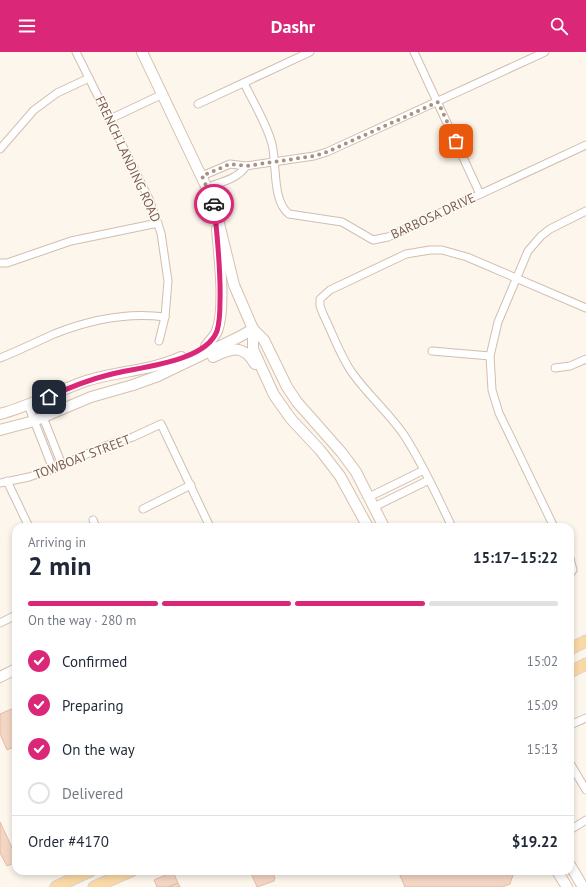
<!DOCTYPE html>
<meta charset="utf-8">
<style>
body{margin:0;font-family:"PT Sans",sans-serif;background:#f2f2f3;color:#1f2937;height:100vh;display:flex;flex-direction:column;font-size:15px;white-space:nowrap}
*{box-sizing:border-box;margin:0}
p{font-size:13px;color:#747a83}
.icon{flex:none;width:22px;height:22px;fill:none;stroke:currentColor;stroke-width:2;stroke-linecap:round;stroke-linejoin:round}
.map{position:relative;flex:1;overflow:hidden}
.details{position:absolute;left:12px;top:471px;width:562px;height:352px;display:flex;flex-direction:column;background:#fff;border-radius:12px;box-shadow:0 2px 6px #0003}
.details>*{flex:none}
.pin{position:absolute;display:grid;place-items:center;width:34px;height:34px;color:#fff;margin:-17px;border-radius:8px;box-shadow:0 2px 6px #0006}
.courier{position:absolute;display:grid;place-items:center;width:40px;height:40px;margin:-20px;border:3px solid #db2777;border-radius:50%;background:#fff;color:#222;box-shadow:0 1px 5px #0007}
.headline em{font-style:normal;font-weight:700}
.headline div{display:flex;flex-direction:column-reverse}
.headline{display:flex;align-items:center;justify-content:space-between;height:68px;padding:0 16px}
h1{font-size:26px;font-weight:700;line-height:30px}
.bar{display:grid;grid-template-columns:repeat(4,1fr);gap:6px 4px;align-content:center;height:48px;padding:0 16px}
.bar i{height:5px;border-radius:3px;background:#e0e1e3}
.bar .on{background:#db2777}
.bar p{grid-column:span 4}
.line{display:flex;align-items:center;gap:10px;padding:0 16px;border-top:1px solid #e0e1e3}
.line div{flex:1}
ol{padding:0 16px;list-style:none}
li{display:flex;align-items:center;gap:12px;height:44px}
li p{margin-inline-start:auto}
li .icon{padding:4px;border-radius:50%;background:#db2777;color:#fff;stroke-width:4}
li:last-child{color:#747a83}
li i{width:22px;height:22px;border:2px solid #e0e1e3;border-radius:50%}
header{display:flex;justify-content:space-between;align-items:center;height:52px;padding:0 16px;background:#db2777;color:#fff;font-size:18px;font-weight:700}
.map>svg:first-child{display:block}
.building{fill:#f3d5c3;stroke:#e6bba3}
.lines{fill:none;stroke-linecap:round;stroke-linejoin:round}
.street-casing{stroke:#d1beb0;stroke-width:9}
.secondary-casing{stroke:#d6c0b0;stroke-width:12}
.primary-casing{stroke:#dad1cd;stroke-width:13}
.street{stroke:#fff;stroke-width:7}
.secondary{stroke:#fff;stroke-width:10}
.primary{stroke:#fbd9a5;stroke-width:11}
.done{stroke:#a89285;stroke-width:4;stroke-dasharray:0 7.2}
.route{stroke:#db2777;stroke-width:5}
.labels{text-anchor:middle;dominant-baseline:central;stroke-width:3;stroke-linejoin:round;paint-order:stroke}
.street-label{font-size:13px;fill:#7a5c4d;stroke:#fffaf3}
</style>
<header><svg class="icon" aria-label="menu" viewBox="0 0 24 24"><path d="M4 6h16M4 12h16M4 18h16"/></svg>Dashr<svg class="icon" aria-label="search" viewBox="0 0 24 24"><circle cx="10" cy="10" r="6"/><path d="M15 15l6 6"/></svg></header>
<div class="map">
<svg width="586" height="835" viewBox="0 0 586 835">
<rect width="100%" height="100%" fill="#fdf6ec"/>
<g class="building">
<path d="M16 655V694L7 698 0 682V662Z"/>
<path d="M0 770 16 804V810L7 814 0 801Z"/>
<path d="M250 819H272L275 826 274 829 257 835Z"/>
<path d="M398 819H505L513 823 510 832 502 835H405Z"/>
<path d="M173 820 178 831 168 835H157L154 828Z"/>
<path d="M178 831 180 835H168Z"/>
</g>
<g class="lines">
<defs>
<g id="street">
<path d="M76 0 149 147 161 181 168 229 165 265 159 289"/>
<path d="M414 0 480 142"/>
<path d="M244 31C253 50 267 72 272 92 277 113 272 149 289 162L342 170 373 188 388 185 586 93"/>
<path d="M198 52 310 0"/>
<path d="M110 67 163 42"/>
<path d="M0 97 34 58 57 41 89 26"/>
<path d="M202 124 230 112 246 114 314 104 327 100 545 0"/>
<path d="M208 135C221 130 238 127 246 114"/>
<path d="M0 211H7L71 189 158 171"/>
<path d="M432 299 490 304"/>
<path d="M0 306C18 299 36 290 54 282 89 268 127 260 165 265"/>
<path d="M555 316 570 314 586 307"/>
<path d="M37 350 62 413"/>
<path d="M28 353 53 417"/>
<path d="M7 429 29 475"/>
<path d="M0 431 29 425 53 417 105 394 133 385 161 372 210 475"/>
<path d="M369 445 424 418"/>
<path d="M374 455 429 428"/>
<path d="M143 457 191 433"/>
<path d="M93 468 96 475"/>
<path d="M452 475C437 444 423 412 404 383 389 361 369 344 353 322 340 304 333 282 323 262L320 254V247L330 238 406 202 430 198H442L467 205 586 256"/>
<path d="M554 475 499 361 492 338 490 304 498 270 528 199 541 184 550 177 586 159"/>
<path d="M570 506 573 518 570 522"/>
<path d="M0 571 16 563"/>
<path d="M570 673 586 666"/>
<path d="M570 711 586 738"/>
<path d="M570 778 586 768"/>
</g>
<g id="secondary">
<path d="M142 0 214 151 234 233 253 277 264 288 287 335 297 350 342 401 356 420 384 475"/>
<path d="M253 277V297L274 343 291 367 320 398 340 424 368 475"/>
<path d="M206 294C210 289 215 284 217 279 226 255 219 202 217 177"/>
<path d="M213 305C232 296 243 292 255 312"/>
<path d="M0 362C30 354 57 339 86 329 117 319 151 319 181 305"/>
<path d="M0 378 34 369 91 345 133 333 158 324 239 285 253 277"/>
<path d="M0 625 16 617"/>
<path d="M570 813 583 835"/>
<path d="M557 819 567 835"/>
</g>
<g id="primary">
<path d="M570 597 586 589"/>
<path d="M570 620 586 612"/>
<path d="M56 835 90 819"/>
<path d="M94 835 131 819"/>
</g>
</defs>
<use href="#street" class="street-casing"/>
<use href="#secondary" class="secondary-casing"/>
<use href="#primary" class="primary-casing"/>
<use href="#street" class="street"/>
<use href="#secondary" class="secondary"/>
<use href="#primary" class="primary"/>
</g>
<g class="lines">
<path class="done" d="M214 152 202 124 230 112 246 114 314 104 327 100 438 50 456 89"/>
<path class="route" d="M49 345C68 336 88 328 108 323 137 315 205 311 217 279 220 269 220 258 220 249 221 216 217 184 214 152"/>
</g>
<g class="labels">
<g class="street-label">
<text transform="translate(128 107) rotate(65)">FRENCH LANDING ROAD</text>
<text transform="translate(433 164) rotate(-25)">BARBOSA DRIVE</text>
<text transform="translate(82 405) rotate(-21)">TOWBOAT STREET</text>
</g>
</g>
</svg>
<div class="pin" style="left:456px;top:89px;background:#ea580c"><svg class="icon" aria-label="bag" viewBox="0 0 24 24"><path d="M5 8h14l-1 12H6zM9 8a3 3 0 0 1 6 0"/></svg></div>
<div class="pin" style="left:49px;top:345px;background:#1f2937"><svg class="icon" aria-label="home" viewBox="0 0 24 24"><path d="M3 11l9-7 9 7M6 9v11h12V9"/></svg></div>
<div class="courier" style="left:214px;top:152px"><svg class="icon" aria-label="car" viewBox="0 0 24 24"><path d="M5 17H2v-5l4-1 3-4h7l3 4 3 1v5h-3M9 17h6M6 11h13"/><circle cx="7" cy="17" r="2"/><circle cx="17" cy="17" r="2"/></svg></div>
<section class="details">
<div class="headline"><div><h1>2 min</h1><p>Arriving in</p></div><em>15:17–15:22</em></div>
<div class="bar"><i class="on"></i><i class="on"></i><i class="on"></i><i></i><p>On the way · 280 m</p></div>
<ol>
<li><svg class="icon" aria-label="check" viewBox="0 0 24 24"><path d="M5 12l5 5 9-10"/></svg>Confirmed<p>15:02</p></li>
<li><svg class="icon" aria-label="check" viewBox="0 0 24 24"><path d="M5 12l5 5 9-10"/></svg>Preparing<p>15:09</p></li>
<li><svg class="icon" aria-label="check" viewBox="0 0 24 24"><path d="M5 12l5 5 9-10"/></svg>On the way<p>15:13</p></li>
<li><i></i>Delivered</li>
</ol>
<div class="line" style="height:52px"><div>Order #4170</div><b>$19.22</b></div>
</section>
</div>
